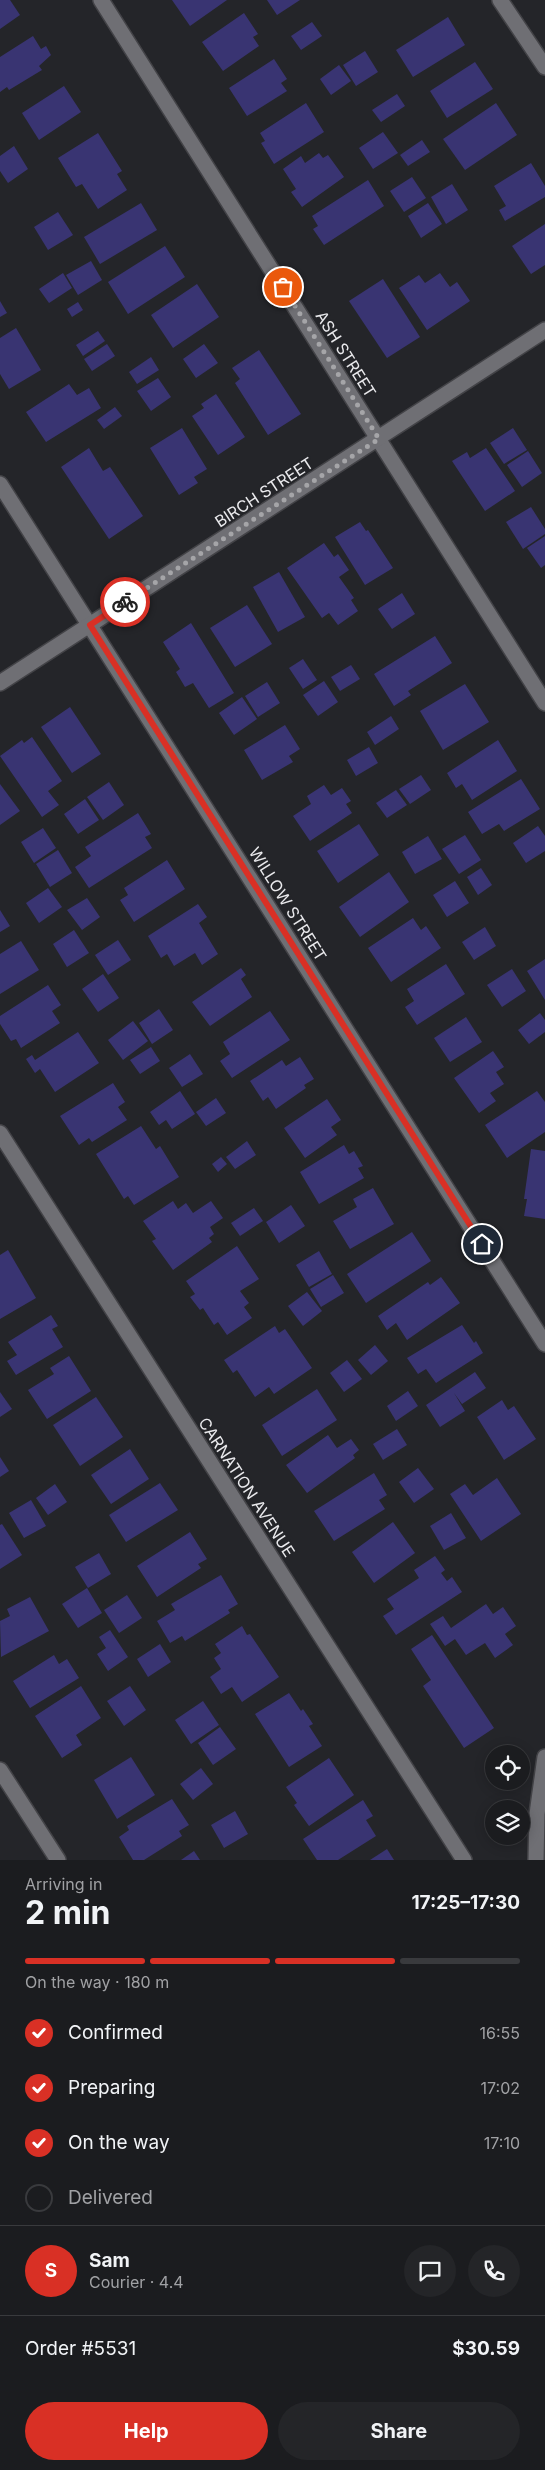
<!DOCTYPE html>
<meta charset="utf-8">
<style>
body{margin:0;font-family:Inter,sans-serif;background:#242528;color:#f1f3f6;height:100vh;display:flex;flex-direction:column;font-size:19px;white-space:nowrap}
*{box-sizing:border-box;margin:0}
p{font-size:16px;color:#a0a1a4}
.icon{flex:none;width:28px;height:28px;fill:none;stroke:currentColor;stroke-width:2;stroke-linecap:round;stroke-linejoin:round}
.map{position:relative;height:1860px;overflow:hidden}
.details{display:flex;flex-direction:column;background:#1b1c1f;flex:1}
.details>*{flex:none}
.controls{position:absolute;left:485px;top:1745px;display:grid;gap:10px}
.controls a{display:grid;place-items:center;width:45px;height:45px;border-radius:50%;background:#1b1c1f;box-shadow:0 2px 12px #0003,0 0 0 1px #393a3d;font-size:25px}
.pin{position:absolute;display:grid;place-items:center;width:42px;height:42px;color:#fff;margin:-21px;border:2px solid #fff;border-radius:50%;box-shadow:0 1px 5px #0007}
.courier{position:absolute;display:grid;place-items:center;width:50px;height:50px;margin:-25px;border:4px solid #d93025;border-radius:50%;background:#fff;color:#222;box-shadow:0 1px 6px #0007}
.overview em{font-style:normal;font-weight:700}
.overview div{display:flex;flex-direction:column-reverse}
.overview{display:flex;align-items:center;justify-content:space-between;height:85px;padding:0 25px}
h1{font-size:32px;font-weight:700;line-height:38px}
.bar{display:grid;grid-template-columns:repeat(4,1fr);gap:8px 5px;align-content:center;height:60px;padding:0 25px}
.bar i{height:6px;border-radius:4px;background:#393a3d}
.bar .current{background:#d93025}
.bar p{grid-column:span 4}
.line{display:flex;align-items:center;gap:12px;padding:0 25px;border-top:1px solid #393a3d}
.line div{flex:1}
.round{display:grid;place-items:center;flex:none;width:52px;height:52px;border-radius:26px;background:#242528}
ol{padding:0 25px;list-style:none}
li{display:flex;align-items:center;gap:15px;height:55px}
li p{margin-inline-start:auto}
li .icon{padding:5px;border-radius:50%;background:#d93025;color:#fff;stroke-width:4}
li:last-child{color:#a0a1a4}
li i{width:28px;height:28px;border:2px solid #393a3d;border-radius:50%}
.button{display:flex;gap:10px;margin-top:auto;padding:10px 25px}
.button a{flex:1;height:58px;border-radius:30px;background:#d93025;color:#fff;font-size:20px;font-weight:700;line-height:58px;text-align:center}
.button a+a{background:#242528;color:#f1f3f6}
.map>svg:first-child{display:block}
.building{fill:#393472}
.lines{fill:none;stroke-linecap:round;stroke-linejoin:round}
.street-casing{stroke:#434347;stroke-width:18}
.secondary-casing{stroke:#434347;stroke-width:18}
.street{stroke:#6f6f74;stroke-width:15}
.secondary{stroke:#6f6f74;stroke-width:15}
.done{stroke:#a5a5a8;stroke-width:5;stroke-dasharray:0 9}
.route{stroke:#d93025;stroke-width:6}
.labels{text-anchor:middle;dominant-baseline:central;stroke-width:4;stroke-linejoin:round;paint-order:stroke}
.street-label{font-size:16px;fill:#eaeaed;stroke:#242529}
</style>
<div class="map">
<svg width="545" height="1860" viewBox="0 0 545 1860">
<rect width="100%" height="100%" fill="#242529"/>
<g class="building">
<path d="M0 0H10L20 15 0 29Z"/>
<path d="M172 0H227L190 26Z"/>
<path d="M267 0H300L277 15Z"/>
<path d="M244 13 258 34 253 37 259 46 223 71 202 42Z"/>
<path d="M448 17 465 45 413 77 396 50Z"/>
<path d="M312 22 322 36 301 50 291 36Z"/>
<path d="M33 36 41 49 46 46 51 55 39 66 42 70 9 90 7 87 0 92V57Z"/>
<path d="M365 51 378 72 356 86 343 65Z"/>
<path d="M274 59 287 79 281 83 287 91 247 116 229 88Z"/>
<path d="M475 62 493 89 447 118 430 91Z"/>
<path d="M339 65 351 81 331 95 320 79Z"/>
<path d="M64 86 81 112 39 140 22 113Z"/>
<path d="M397 94 405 106 381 122 372 110Z"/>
<path d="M306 103 324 132 274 164 261 143 265 141 260 133Z"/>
<path d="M496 103 517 135 465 170 443 139Z"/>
<path d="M383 132 398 153 373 169 359 148Z"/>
<path d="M98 133 122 171 117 174 127 190 98 209 82 184 76 187 58 158Z"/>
<path d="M422 140 430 152 408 166 400 155Z"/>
<path d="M14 146 28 169 8 183 0 171V156Z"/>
<path d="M319 153 323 158 328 155 344 177 302 207 291 192 296 189 283 169 301 156 305 163Z"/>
<path d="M531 163 545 186V197L505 221 499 210 506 206 494 186Z"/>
<path d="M412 177 426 198 404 212 390 191Z"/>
<path d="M368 180 384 206 324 245 313 229 318 226 312 216Z"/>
<path d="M452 184 468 210 446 224 431 197Z"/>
<path d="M141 203 157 230 100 264 84 237Z"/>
<path d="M428 203 442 224 421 238 408 216Z"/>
<path d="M58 212 73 235 48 250 34 227Z"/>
<path d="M545 224V265L531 274 512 246Z"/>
<path d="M165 246 185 277 128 314 108 282Z"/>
<path d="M91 261 102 280 78 295 66 275Z"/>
<path d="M63 273 72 288 49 303 39 289Z"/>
<path d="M440 273 450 287 457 282 470 301 427 330 399 288 419 275 425 283Z"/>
<path d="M383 279 420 337 387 358 349 301Z"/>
<path d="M197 284 219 317 173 348 151 315Z"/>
<path d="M0 301 7 313 0 317Z"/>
<path d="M78 302 83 310 72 317 67 309Z"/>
<path d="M16 328 41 370 9 389 0 374V338Z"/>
<path d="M98 331 105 341 83 356 76 345Z"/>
<path d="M107 344 115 356 92 371 84 359Z"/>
<path d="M204 344 218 363 196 378 183 359Z"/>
<path d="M259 350 301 414 268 435 235 383 240 379 232 368Z"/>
<path d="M151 357 159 370 137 384 129 372Z"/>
<path d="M158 378 171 397 151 411 137 391Z"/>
<path d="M69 384 77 395 89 388 101 408 46 442 26 412Z"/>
<path d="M216 394 245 437 218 455 192 416 204 408 201 404Z"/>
<path d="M115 407 122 416 104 429 97 420Z"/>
<path d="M182 428 207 469 194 477 198 483 179 495 150 448Z"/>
<path d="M513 428 527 450 504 464 490 443Z"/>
<path d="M89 448 103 471 110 467 143 516 109 539 61 467Z"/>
<path d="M486 448 515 491 485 511 452 461 467 452 470 458Z"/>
<path d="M528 451 542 473 522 487 507 465Z"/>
<path d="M531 507 545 529V534L523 549 506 522Z"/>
<path d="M360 522 366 531 368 530 393 568 365 585 335 537Z"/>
<path d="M545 536V565L541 568 527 548Z"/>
<path d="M324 543 334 557 338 554 349 570 339 577 354 598 351 600 358 611 338 625 329 613 322 618 287 568Z"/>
<path d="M279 572 305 617 278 632 253 587Z"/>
<path d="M402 593 415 614 392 629 378 609Z"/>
<path d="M247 605 272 644 235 667 210 628Z"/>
<path d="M191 623 234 693 209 708 193 683 185 687 176 672 180 669 163 642Z"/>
<path d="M435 636 452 663 408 691 411 695 394 706 374 674Z"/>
<path d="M303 659 317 680 303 689 289 668Z"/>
<path d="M351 665 360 679 340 691 331 677Z"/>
<path d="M324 681 338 702 318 716 303 695Z"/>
<path d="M267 682 280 703 258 717 245 696Z"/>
<path d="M465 684 489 722 443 750 420 711Z"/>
<path d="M242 697 257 719 234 735 219 713Z"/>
<path d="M70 707 101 754 72 773 41 727Z"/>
<path d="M391 716 399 729 375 745 367 732Z"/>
<path d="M285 725 300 749 289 756 293 762 262 780 244 750Z"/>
<path d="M32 737 62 781 48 791 59 805 42 817 0 756 22 740 24 743Z"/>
<path d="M498 740 517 771 472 800 462 784 456 788 447 773Z"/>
<path d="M369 747 378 763 356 776 347 760Z"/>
<path d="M421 775 431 790 410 804 399 789Z"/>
<path d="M521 779 540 809 504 831 499 824 482 834 468 812Z"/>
<path d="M109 782 124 805 103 820 87 797Z"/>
<path d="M0 784 20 811 0 825Z"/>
<path d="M324 785 331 795 342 788 351 801 346 804 352 813 310 841 293 816 311 804 307 796Z"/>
<path d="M396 790 407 805 387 818 376 803Z"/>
<path d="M85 799 99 820 78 834 64 814Z"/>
<path d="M138 813 151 834 145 837 152 848 89 888 75 867 91 856 85 847Z"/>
<path d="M359 824 379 855 338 883 317 851Z"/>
<path d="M538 826 545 836V851L526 863 513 843Z"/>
<path d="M43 828 56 848 34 863 21 842Z"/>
<path d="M465 835 481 860 459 874 442 849Z"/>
<path d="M428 836 442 859 415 874 402 852Z"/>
<path d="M58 850 72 873 50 887 36 864Z"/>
<path d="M167 860 185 889 134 922 120 900 128 895 124 888Z"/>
<path d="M481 868 492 885 478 895 467 877Z"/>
<path d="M389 872 409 902 360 937 339 907Z"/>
<path d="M455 881 469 903 447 917 433 895Z"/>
<path d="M48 888 62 907 39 923 26 903Z"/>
<path d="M87 898 100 917 82 930 67 910Z"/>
<path d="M198 904 207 917 199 923 218 954 202 965 195 953 174 966 167 954 161 958 148 936Z"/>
<path d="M0 910 10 926 0 932Z"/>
<path d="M413 918 421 930 426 926 441 948 391 982 368 948Z"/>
<path d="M485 927 496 946 474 960 462 942Z"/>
<path d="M74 930 89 953 67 967 53 944Z"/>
<path d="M118 940 131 960 108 975 95 955Z"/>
<path d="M21 941 39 970 0 994V954Z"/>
<path d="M545 959V1000L527 971Z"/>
<path d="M446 964 465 994 417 1025 405 1007 414 1001 407 989Z"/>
<path d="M241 968 246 975 241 979 252 997 210 1026 192 1002Z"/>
<path d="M512 969 526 991 502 1007 487 985Z"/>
<path d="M103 974 119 998 98 1012 82 989Z"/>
<path d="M48 985 61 1005 52 1011 60 1023 21 1048 16 1039 11 1041 0 1024V1016Z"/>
<path d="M159 1009 173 1030 152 1044 139 1023Z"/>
<path d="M270 1011 290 1040 232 1078 220 1061 230 1054 223 1042Z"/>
<path d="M540 1013 545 1020V1032L529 1044 518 1030Z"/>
<path d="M466 1017 482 1042 450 1062 434 1038Z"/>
<path d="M133 1021 148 1041 123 1060 108 1040Z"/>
<path d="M78 1032 99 1063 55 1092 40 1069 35 1073 26 1059 32 1055 35 1060Z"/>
<path d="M151 1047 160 1061 140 1074 130 1060Z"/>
<path d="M493 1051 504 1067 496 1072 504 1084 490 1093 496 1101 479 1113 454 1078Z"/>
<path d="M190 1054 203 1074 182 1087 169 1068Z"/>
<path d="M300 1057 314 1079 304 1085 306 1088 276 1109 268 1097 263 1101 250 1081 282 1060 286 1066Z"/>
<path d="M113 1083 125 1102 118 1107 127 1120 92 1142 89 1138 79 1145 60 1116Z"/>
<path d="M180 1091 195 1114 172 1129 166 1120 159 1125 150 1112Z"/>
<path d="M537 1091 545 1102V1132L507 1158 485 1125Z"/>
<path d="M216 1098 226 1113 206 1126 196 1112Z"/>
<path d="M327 1099 341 1120 331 1127 337 1135 305 1158 284 1128Z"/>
<path d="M141 1126 156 1149 160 1146 179 1177 134 1205 128 1196 124 1199 96 1154Z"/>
<path d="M247 1141 256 1155 235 1169 226 1157Z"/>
<path d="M344 1145 349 1154 354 1151 363 1166 358 1168 364 1178 319 1204 300 1172Z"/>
<path d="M531 1149 545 1151V1219L524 1216 527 1199H524Z"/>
<path d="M221 1157 227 1164 218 1172 212 1164Z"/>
<path d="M373 1188 394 1224 350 1249 333 1221 357 1207 353 1199Z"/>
<path d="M173 1201 178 1209 186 1203 193 1213 211 1201 223 1218 210 1227 214 1234 209 1238 212 1242 173 1270 152 1241 156 1239 143 1221Z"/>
<path d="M291 1205 305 1226 279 1243 266 1222Z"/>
<path d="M254 1208 263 1221 240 1236 231 1223Z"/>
<path d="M412 1232 431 1261 366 1303 347 1274Z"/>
<path d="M237 1246 259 1279 240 1291 249 1303 244 1307 252 1318 227 1335 218 1322 214 1325 203 1308 200 1310 190 1297 195 1294 186 1281Z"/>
<path d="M8 1250 36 1298 0 1319V1255Z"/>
<path d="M319 1251 332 1274 309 1287 296 1265Z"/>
<path d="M333 1275 344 1293 321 1307 310 1289Z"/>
<path d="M441 1277 460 1303 407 1340 396 1323 387 1330 378 1316 428 1282 430 1285Z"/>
<path d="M307 1292 322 1311 303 1326 288 1306Z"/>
<path d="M51 1315 58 1326 52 1329 63 1347 16 1375 7 1361 17 1355 8 1342Z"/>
<path d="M462 1325 474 1343 476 1341 483 1353 436 1383 426 1369 418 1374 407 1358Z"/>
<path d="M275 1326 279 1333 285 1329 312 1368 274 1394 269 1387 255 1397 237 1370 233 1373 224 1360Z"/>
<path d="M375 1345 388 1361 371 1375 358 1360Z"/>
<path d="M69 1356 91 1391 47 1419 28 1390 54 1374 50 1368Z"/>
<path d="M347 1360 362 1379 344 1392 330 1373Z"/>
<path d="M475 1372 486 1388 462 1404 454 1393 465 1411 440 1427 426 1405Z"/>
<path d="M317 1389 337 1420 282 1456 262 1425Z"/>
<path d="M408 1391 418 1406 396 1421 387 1406Z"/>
<path d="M0 1392 12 1409 0 1417Z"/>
<path d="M96 1397 123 1437 80 1466 53 1425Z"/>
<path d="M502 1400 508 1410 514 1406 536 1439 504 1460 477 1417Z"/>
<path d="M397 1429 407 1445 383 1460 373 1444Z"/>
<path d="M328 1435 337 1448 351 1439 359 1450 353 1455 355 1458 307 1493 286 1465Z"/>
<path d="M130 1449 149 1479 111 1504 91 1475Z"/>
<path d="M0 1457 9 1471 0 1477Z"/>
<path d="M418 1468 434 1489 414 1503 399 1482Z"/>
<path d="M374 1473 387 1495 379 1500 385 1509 334 1541 314 1511Z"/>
<path d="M497 1478 521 1514 481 1541 450 1494 465 1484 473 1495Z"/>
<path d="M160 1483 178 1510 126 1542 109 1515Z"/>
<path d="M55 1484 67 1502 48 1515 36 1498Z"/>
<path d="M31 1500 46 1526 24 1538 9 1513Z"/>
<path d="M451 1513 466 1538 444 1550 430 1526Z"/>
<path d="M393 1522 415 1553 374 1583 352 1552Z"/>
<path d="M2 1524 22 1555 0 1569V1525Z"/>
<path d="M190 1532 207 1559 198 1564 201 1568 157 1597 137 1566Z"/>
<path d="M99 1553 111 1574 88 1588 75 1567Z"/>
<path d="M435 1556 445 1570 441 1573 447 1581 452 1577 462 1592 396 1635 383 1616 394 1609 387 1599 419 1578 414 1570Z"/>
<path d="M221 1575 238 1604 228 1610 230 1613 185 1641 182 1636 170 1643 157 1621 175 1610 171 1604Z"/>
<path d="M87 1588 102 1613 78 1628 62 1604Z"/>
<path d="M127 1595 142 1618 119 1633 104 1610Z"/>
<path d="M30 1597 49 1631 1 1657 0 1621 10 1616 7 1609Z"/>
<path d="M486 1604 493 1614 503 1607 516 1626 505 1634 513 1645 495 1658 485 1643 466 1655 455 1639 445 1646 430 1624 443 1616 451 1628Z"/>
<path d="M242 1626 247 1635 250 1634 279 1677 242 1702 232 1687 221 1694 210 1677 221 1669 214 1658 221 1653 215 1644Z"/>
<path d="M110 1630 128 1657 108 1671 97 1654 106 1648 99 1637Z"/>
<path d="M432 1635 494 1728 464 1748 423 1686 431 1680 411 1649Z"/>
<path d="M160 1644 171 1662 148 1677 137 1659Z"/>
<path d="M54 1655 59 1664 67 1659 79 1678 30 1708 13 1681Z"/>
<path d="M81 1686 101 1718 76 1735 82 1745 62 1758 35 1716Z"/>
<path d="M130 1686 146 1710 124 1726 107 1701Z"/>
<path d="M289 1693 301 1711 303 1709 313 1724 309 1726 322 1746 289 1767 255 1714Z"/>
<path d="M203 1701 219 1725 191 1744 175 1720Z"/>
<path d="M220 1727 236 1749 213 1765 198 1743Z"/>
<path d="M131 1757 155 1795 117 1819 94 1780Z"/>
<path d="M329 1758 354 1795 309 1826 294 1805 297 1803 286 1787Z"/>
<path d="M201 1768 213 1784 193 1800 180 1784Z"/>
<path d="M172 1799 189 1825 179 1831 182 1836 144 1860H133L119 1837 129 1830 127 1826Z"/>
<path d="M363 1800 373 1816 366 1820 376 1836 338 1860H317L303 1839Z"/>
<path d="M235 1811 248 1834 224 1848 211 1825Z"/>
<path d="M387 1849 394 1860H370Z"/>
<path d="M194 1851 200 1860H181Z"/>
</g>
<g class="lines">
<defs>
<g id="street">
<path d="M101 0 545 703"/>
<path d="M500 0 545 67"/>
<path d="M0 484 545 1344"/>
<path d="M0 683 545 330"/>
<path d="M0 1133 464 1860"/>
<path d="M0 1770 58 1860"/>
</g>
<path id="secondary" d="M536 1860 537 1814 545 1757"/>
</defs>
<use href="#street" class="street-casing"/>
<use href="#secondary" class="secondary-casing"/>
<use href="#street" class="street"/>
<use href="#secondary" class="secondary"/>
</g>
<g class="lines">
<path class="done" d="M125 602 379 439 283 287"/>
<path class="route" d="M125 602 90 625 482 1244"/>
</g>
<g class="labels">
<g class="street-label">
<text transform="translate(346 354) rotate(58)">ASH STREET</text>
<text transform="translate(264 492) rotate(-33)">BIRCH STREET</text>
<text transform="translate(288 904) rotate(58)">WILLOW STREET</text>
<text transform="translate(247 1487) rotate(57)">CARNATION AVENUE</text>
</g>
</g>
</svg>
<div class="controls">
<a><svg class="icon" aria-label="locate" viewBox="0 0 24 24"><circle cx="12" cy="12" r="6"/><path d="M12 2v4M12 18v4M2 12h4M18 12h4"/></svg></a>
<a><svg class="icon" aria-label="layers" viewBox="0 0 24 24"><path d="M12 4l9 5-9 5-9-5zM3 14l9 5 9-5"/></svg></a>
</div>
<div class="pin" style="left:283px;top:287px;background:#ea580c"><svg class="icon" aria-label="bag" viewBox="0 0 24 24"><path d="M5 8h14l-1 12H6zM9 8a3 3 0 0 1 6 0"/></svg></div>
<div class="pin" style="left:482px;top:1244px;background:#1f2937"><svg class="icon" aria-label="home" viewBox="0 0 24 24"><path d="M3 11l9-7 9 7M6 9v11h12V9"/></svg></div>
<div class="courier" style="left:125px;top:602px"><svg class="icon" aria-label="bike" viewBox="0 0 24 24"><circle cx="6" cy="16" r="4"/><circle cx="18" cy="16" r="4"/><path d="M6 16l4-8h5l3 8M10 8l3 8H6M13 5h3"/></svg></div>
</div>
<section class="details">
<div class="overview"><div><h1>2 min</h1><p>Arriving in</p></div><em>17:25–17:30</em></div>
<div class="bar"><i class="current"></i><i class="current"></i><i class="current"></i><i></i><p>On the way · 180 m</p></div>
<ol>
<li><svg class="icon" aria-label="check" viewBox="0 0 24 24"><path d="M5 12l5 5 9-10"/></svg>Confirmed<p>16:55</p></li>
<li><svg class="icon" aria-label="check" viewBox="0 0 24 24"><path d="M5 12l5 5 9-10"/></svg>Preparing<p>17:02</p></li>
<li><svg class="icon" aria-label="check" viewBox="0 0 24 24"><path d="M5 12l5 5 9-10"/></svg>On the way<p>17:10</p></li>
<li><i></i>Delivered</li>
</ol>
<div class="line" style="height:90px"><b class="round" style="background:#d93025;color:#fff">S</b><div><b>Sam</b><p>Courier · 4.4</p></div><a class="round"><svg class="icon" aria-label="chat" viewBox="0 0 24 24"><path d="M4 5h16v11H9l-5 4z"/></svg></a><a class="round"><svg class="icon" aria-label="phone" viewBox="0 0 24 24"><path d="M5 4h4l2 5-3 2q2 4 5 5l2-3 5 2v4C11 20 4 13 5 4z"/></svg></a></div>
<div class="line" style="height:65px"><div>Order #5531</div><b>$30.59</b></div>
<div class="button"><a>Help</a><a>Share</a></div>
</section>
